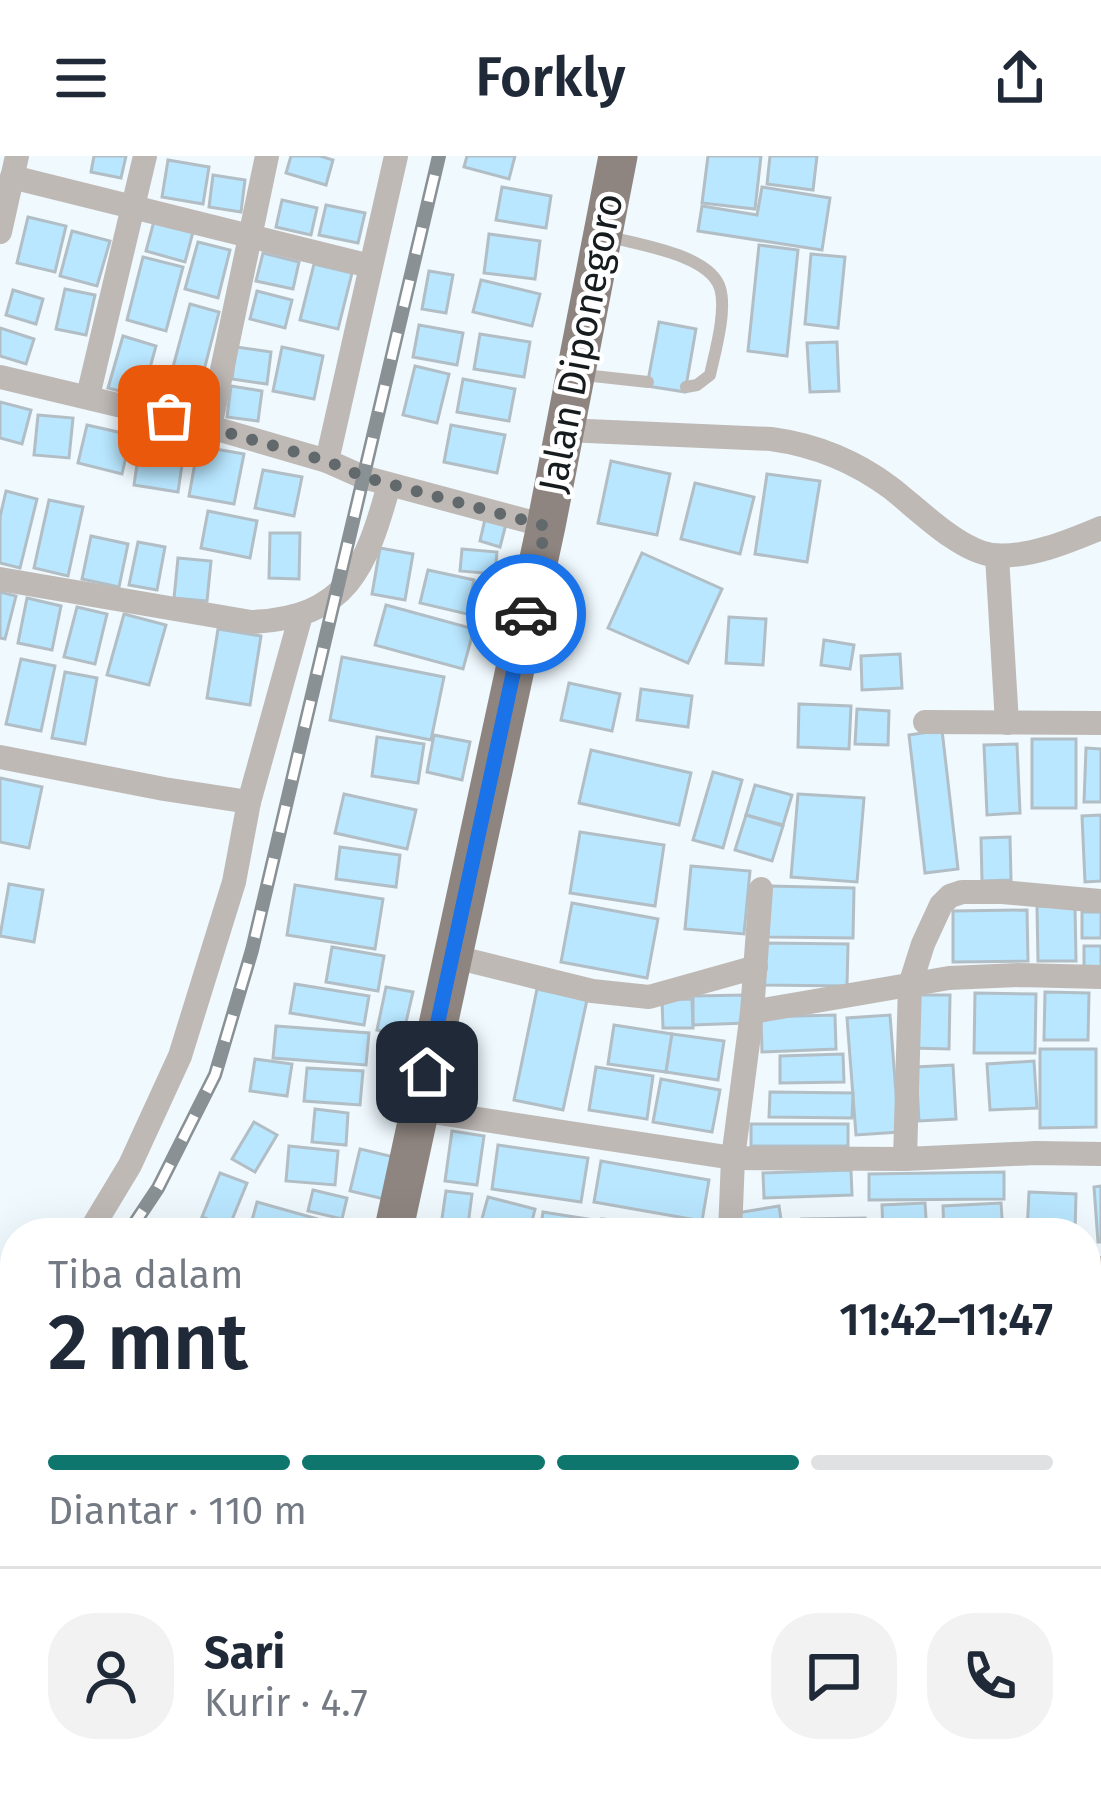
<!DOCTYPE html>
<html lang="id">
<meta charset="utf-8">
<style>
body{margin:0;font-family:"Fira Sans",sans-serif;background:#f2f2f3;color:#1f2937;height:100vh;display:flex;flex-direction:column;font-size:45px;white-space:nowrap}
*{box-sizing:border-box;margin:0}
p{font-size:39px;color:#747a83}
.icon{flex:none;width:66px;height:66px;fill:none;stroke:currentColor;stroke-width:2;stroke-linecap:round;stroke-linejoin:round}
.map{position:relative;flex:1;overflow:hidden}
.sheet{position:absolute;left:0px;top:1062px;width:1101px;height:591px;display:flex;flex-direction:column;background:#fff;border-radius:48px 48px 0 0;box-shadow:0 12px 48px #0002}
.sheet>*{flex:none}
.pin{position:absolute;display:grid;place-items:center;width:102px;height:102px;color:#fff;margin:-51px;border-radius:24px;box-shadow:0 6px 18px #0006}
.courier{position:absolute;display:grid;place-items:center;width:120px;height:120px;margin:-60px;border:9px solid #1a73e8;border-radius:50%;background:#fff;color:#222;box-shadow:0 3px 15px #0007}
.headline em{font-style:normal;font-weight:600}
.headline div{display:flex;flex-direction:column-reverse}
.headline{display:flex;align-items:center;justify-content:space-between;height:204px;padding:0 48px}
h1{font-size:78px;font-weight:600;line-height:90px}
.bar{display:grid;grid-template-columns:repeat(4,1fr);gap:18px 12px;align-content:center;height:144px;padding:0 48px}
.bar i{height:15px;border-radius:9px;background:#e0e1e3}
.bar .on{background:#0f766e}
.bar p{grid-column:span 4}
.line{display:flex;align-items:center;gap:30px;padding:0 48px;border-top:3px solid #e0e1e3}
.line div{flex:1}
.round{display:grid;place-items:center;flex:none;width:126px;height:126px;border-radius:48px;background:#f2f2f3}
header{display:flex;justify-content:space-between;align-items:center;height:156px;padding:0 48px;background:#fff;font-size:54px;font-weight:600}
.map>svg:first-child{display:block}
.building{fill:#b9e7ff;stroke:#b2bec5;stroke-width:3}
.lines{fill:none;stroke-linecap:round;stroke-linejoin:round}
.lane{stroke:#bfb9b6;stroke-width:12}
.street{stroke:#bfb9b6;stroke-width:24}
.primary{stroke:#8f8580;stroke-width:39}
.rail-casing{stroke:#899195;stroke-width:14}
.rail{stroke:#fff;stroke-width:9;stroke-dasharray:27;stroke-linecap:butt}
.done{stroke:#62696c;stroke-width:12;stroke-dasharray:0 21.6}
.route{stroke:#1a73e8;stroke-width:15}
.labels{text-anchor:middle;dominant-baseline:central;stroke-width:9;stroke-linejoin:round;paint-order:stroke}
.street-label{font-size:39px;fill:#161b1d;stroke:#fff}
</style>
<header><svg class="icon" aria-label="menu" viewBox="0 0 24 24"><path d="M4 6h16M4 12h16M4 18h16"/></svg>Forkly<svg class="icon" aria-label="share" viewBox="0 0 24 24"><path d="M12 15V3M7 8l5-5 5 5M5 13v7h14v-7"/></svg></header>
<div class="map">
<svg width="1101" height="1652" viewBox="0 0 1101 1652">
<rect width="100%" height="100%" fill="#eff9fe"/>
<g class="building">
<path d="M94 0H126L121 22 91 16Z"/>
<path d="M291 0H320L333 4 326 29 286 17Z"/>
<path d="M467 0H515L509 23 464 11Z"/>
<path d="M708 0H761L755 53 702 47Z"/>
<path d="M770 0H817L813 34 767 28Z"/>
<path d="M168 4 209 11 203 48 162 41Z"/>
<path d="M213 19 245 24 241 56 209 51Z"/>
<path d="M502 31 551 40 546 72 496 64Z"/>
<path d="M762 31 830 42 822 94 698 75 702 50 757 59Z"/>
<path d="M282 44 317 52 311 79 276 71Z"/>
<path d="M326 49 365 57 358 87 319 79Z"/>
<path d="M28 61 66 70 55 116 17 107Z"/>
<path d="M154 65 193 76 185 106 146 95Z"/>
<path d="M72 75 110 85 97 130 60 120Z"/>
<path d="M489 78 540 85 535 123 484 117Z"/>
<path d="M198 86 230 94 218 142 185 133Z"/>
<path d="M759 89 798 94 787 200 748 195Z"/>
<path d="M263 97 299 106 293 133 256 125Z"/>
<path d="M811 98 845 101 838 172 805 168Z"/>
<path d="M143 101 183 111 166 175 127 164Z"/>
<path d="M314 108 352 117 338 173 300 164Z"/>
<path d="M429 115 453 119 446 157 422 153Z"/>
<path d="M481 124 540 138 532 170 473 156Z"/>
<path d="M65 133 95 139 86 179 56 173Z"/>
<path d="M13 134 43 143 36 168 6 159Z"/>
<path d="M257 135 292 144 285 172 250 163Z"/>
<path d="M190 148 219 156 203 218 173 211Z"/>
<path d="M659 166 696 173 685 236 647 230Z"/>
<path d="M419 169 463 177 457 209 413 201Z"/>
<path d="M0 172 34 183 26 208 0 200Z"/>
<path d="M480 178 530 186 524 221 474 213Z"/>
<path d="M123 180 156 190 142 241 108 232Z"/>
<path d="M837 186 839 235 810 236 807 187Z"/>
<path d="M236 191 271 196 267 228 232 223Z"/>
<path d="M282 191 323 200 314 243 273 235Z"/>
<path d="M415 210 449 218 437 267 403 259Z"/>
<path d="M158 221 194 230 187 257 151 249Z"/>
<path d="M463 223 515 233 509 265 457 256Z"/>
<path d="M231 230 262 235 258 265 227 261Z"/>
<path d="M0 246 31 254 22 288 0 282Z"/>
<path d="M38 259 73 262 69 302 34 299Z"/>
<path d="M87 269 131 279 122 318 78 307Z"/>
<path d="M451 269 505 279 497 317 444 306Z"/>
<path d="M140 288 184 295 178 336 134 329Z"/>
<path d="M198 290 244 298 234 348 189 340Z"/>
<path d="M611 305 670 318 657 379 598 367Z"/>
<path d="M263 314 302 321 294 360 255 352Z"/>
<path d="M767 318 820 325 807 406 755 398Z"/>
<path d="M695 327 754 341 740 398 681 383Z"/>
<path d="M6 335 37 343 20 412 0 407V361Z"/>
<path d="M49 344 83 351 68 420 34 412Z"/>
<path d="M208 355 257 365 250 402 201 392Z"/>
<path d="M485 363 506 368 500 391 480 385Z"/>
<path d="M270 377H300L299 423 269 422Z"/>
<path d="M91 380 128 388 119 431 82 423Z"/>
<path d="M138 386 165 391 157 434 129 429Z"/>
<path d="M380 392 413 398 405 444 372 438Z"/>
<path d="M462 393 497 396 495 418 460 415Z"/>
<path d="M642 397 722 433 688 507 608 472Z"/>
<path d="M178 402 211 405 207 445 174 442Z"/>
<path d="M428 414 474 424 467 458 420 447Z"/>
<path d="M0 436 16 440 5 483 0 482Z"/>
<path d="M27 442 61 450 52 494 18 487Z"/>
<path d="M386 449 474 473 463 513 375 489Z"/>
<path d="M77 451 107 458 95 508 64 501Z"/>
<path d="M124 458 166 469 149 529 107 519Z"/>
<path d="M729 461 766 463 763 509 726 507Z"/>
<path d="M218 473 261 480 250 549 207 542Z"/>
<path d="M824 484 854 489 850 513 821 509Z"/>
<path d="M900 498 902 532 862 534 861 500Z"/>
<path d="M342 501 444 521 431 584 330 564Z"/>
<path d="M21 503 55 510 41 575 6 568Z"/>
<path d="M65 516 97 522 85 588 52 582Z"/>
<path d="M569 527 620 538 612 575 561 564Z"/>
<path d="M641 533 692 540 688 571 637 564Z"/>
<path d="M799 548 851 550 849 593 798 591Z"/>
<path d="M857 553 889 555 888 589 855 588Z"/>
<path d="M942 574 958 713 925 717 909 579Z"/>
<path d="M434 579 470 586 462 624 427 616Z"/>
<path d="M377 581 424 588 418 627 372 620Z"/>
<rect x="1032" y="583" width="44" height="69"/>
<path d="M1017 588 1020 657 987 659 984 589Z"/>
<path d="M1086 592 1101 593V646H1084Z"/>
<path d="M591 594 691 617 679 669 579 647Z"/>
<path d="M713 616 742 624 723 692 693 684Z"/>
<path d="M0 622 42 631 29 692 0 686Z"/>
<path d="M755 629 792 639 783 669 746 659Z"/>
<path d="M344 638 416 654 407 693 335 677Z"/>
<path d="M798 638 864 642 857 726 791 721Z"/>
<path d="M746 659 783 670 772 705 735 694Z"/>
<path d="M1101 659V725L1085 726 1082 660Z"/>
<path d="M580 676 664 689 655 750 570 737Z"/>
<path d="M1010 681 1011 724 982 725 981 682Z"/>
<path d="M340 691 400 699 396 731 336 723Z"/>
<path d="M691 710 750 715 744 778 685 773Z"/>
<path d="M9 728 43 734 34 786 0 780Z"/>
<path d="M295 729 383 743 375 793 287 779Z"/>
<path d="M769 730 854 732 853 782 768 781Z"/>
<path d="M572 747 658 763 647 822 561 806Z"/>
<path d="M1037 750H1075L1076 805H1038Z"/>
<path d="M1027 754 1028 805 953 806V755Z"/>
<rect x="1082" y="756" width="19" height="26"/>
<path d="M765 787 848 788 847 830 764 829Z"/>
<rect x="1084" y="790" width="17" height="26"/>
<path d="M332 791 384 800 378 835 326 826Z"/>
<path d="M295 828 369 840 364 869 290 857Z"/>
<path d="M386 831 413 836 403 879 377 874Z"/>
<path d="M537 833 587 844 563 954 514 944Z"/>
<path d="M1045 836 1089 837 1088 884H1044Z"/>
<path d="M975 837 1036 838 1035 897H974Z"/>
<path d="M746 839V867L693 869V840Z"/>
<path d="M912 839H950L949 893 911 892Z"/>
<path d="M692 843 693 872H663L662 844Z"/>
<path d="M835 859 836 893 762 896 761 861Z"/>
<path d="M890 859 899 976 856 979 847 862Z"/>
<path d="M614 869 672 878 666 916 608 908Z"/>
<path d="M276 870 369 877 366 909 273 902Z"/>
<path d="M672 878 724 885 718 924 666 916Z"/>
<path d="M1040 893H1096V971L1040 972Z"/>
<path d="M843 898 844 926 780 927V900Z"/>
<path d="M255 903 292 908 287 940 250 935Z"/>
<path d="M1034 905 1037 952 990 954 987 908Z"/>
<path d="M953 909 956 963 919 965 916 911Z"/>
<path d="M596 911 653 920 647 963 589 954Z"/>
<path d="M307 912 363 915 360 949 304 945Z"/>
<path d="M661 923 720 934 712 976 653 966Z"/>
<path d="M770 936 853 937 852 962 769 961Z"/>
<path d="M315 953 348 957 346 989 312 986Z"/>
<path d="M254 966 277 979 255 1016 232 1003Z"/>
<rect x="751" y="968" width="97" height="22"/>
<path d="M452 975 484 980 477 1029 445 1025Z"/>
<path d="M498 989 588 1002 581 1046 492 1033Z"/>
<path d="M289 990 338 995 335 1029 286 1025Z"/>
<path d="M360 993 394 1001 384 1043 350 1035Z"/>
<path d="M601 1005 709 1024 702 1065 594 1046Z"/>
<path d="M851 1014 852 1039 764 1042 763 1017Z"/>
<path d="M1004 1016V1043L869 1044V1018Z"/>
<path d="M220 1017 247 1027 229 1071 202 1061Z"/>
<path d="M1101 1030V1086H1098L1094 1031Z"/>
<path d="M313 1034 347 1042 342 1063 308 1055Z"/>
<path d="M446 1035 472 1038 467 1077 440 1076Z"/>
<path d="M1029 1036 1076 1038 1075 1077H1027Z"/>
<path d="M488 1041 535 1053 529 1077H478Z"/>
<path d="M257 1046 339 1069 337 1077 249 1075Z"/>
<path d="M925 1047 927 1077H883L882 1049Z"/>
<path d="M1001 1047 1003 1077H944L943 1050Z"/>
<path d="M779 1050 783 1077H734L731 1058Z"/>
<path d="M543 1056 594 1064 592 1077H540Z"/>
<path d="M865 1062 866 1077H803L802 1063Z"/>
<path d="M602 1063 697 1072V1077H600Z"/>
<path d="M1086 1129H1101V1173L1086 1174Z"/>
<path d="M15 1284V1427L0 1423V1294Z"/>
<path d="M15 1442V1469L2 1458Z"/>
<path d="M1101 1530V1631L1086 1634V1533Z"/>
<path d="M2 1627H15V1638H28V1652H3Z"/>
<path d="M177 1638H227L226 1645Z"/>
<path d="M345 1638H381L380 1649 345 1645Z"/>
<path d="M395 1638H446L445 1647 395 1641Z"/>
<rect x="468" y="1638" width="25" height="10"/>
<path d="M733 1638H762L763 1652H733Z"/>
<path d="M787 1638H826V1642L787 1644Z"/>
<path d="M845 1638H871L872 1651 846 1652Z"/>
<path d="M874 1638H888L889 1652H874Z"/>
<path d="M890 1638H926L927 1652H891Z"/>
<path d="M993 1638H1027L1031 1652H997Z"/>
<path d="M103 1639V1652H72V1640Z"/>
</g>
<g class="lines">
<g class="lane">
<path d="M610 81C640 89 710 99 720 132 727 155 715 196 710 219L697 229 686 231"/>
<path d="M584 219 648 226"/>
</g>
<g class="street">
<path d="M396 0 327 305 363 321 546 370"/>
<path d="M12 21 370 110"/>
<path d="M0 76 17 0"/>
<path d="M0 221 210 271 327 305"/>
<path d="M88 240 145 0"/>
<path d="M210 271 267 0"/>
<path d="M565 274 771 283C815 289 855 305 891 332 918 353 958 394 992 399 1027 403 1070 385 1101 372"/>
<path d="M997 400 1007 567"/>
<path d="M0 423 251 466C348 462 366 411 389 329"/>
<path d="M925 566 1101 567"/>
<path d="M0 601 164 633 249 646"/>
<path d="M451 800 592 835 649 841 756 811"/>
<path d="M752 856 949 822 1019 819 1101 821"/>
<path d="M419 954 733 1002 905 1003 1036 997 1101 998"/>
<path d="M905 1003 910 829 923 788 941 749 950 740 962 736H1002L1101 745"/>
<path d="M89 1077 130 1009 180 900 234 726 249 646 301 459"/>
<path d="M730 1077 733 1002 752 856 761 733"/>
<path d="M1086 1113 1101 1112"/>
<path d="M0 1188 15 1173"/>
<path d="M684 1652 685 1638"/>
</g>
<g class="primary">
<path d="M393 1077 546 370 618 0"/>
<path d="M277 1652 280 1638"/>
</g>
<defs>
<g id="rail">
<path d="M128 1077 158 1032 215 919 252 794 439 0"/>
<path d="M0 1228 15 1216"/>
</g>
</defs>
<use href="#rail" class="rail-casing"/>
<use href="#rail" class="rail"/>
</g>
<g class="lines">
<path class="done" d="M169 260 327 305 364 321 546 370 526 458"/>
<path class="route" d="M427 916 526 458"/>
</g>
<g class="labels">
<g class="street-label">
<text transform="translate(581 187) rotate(-79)">Jalan Diponegoro</text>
</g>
</g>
</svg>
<div class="pin" style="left:169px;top:260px;background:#ea580c"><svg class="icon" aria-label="bag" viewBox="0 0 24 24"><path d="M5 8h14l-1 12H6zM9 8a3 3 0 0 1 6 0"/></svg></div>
<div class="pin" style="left:427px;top:916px;background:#1f2937"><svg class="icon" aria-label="home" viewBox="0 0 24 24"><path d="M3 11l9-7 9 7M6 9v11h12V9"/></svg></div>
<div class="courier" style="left:526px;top:458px"><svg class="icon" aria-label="car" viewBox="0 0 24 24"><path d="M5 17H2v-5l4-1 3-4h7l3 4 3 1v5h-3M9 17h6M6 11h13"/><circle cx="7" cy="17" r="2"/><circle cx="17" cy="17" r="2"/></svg></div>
<section class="sheet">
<div class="headline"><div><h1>2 mnt</h1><p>Tiba dalam</p></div><em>11:42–11:47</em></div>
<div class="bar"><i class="on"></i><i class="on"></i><i class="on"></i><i></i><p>Diantar · 110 m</p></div>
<div class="line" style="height:216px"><a class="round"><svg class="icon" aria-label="person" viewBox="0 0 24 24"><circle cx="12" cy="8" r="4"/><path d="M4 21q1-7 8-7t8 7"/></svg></a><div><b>Sari</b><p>Kurir · 4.7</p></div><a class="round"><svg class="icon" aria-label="chat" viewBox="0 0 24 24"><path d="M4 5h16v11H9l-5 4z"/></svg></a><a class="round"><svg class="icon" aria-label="phone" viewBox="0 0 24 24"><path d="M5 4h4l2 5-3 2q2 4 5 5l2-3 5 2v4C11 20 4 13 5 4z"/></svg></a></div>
</section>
</div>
